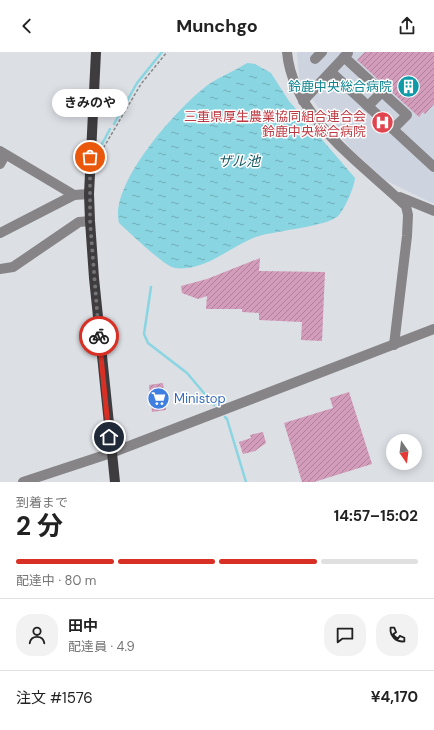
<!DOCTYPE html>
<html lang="ja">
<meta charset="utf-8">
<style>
body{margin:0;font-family:"DM Sans","Noto Sans JP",sans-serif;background:#f2f2f2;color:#222;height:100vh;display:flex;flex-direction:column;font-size:15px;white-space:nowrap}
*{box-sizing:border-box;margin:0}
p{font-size:13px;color:#767676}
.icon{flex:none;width:22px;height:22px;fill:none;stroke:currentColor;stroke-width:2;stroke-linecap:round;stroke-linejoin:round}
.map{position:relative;height:430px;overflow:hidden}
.details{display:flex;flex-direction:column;background:#fff;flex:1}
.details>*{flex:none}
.needle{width:26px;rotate:166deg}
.tools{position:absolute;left:386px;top:382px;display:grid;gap:8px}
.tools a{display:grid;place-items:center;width:36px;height:36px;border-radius:50%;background:#fff;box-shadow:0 2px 10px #0003;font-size:20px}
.pin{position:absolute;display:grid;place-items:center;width:34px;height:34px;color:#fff;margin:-17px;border:2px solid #fff;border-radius:50%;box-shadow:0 1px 4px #0007}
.courier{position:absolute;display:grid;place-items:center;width:40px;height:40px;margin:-20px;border:3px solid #d93025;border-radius:50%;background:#fff;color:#222;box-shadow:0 1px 5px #0007}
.bubble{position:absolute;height:28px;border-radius:14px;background:#fff;box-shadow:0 2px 10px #0003;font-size:13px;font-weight:700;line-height:28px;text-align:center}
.headline em{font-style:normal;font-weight:700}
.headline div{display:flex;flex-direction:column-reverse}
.headline{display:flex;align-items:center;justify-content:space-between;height:68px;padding:0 16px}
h1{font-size:26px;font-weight:700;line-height:30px}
.bar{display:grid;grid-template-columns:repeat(4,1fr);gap:6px 4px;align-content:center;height:48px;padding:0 16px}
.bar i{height:5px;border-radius:3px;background:#e0e0e0}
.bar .active{background:#d93025}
.bar p{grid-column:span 4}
.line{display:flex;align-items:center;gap:10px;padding:0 16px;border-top:1px solid #e0e0e0}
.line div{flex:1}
.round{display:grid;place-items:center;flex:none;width:42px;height:42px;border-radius:16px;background:#f2f2f2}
header{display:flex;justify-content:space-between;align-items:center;height:52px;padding:0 16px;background:#fff;font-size:18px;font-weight:700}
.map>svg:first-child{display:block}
.built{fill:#cdd3df}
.water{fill:url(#water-ripples)}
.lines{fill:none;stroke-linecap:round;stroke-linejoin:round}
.stream{stroke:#89d5e2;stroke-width:2.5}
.building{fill:url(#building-hatch)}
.path{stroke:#86888b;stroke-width:1.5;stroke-dasharray:3 2;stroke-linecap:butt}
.minor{stroke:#868486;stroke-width:10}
.major{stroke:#3f3c3f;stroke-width:10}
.done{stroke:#737477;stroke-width:4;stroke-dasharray:0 7.2}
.route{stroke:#d93025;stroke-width:5}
.labels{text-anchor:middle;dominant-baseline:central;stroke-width:3;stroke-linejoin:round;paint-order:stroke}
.culture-label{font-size:13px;fill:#0d838f;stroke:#fff;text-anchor:end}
.health-label{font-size:13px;fill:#be3a42;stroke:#fff;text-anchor:end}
.shop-label{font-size:13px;fill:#366cbe;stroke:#fff;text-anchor:start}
.water-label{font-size:14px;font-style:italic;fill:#1b5b64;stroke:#fff}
</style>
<header><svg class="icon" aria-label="back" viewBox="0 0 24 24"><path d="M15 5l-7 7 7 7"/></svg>Munchgo<svg class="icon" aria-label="share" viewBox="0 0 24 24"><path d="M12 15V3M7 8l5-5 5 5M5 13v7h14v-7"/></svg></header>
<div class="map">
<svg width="434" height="430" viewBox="0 0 434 430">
<defs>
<pattern id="water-ripples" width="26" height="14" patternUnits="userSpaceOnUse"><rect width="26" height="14" fill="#89d5e2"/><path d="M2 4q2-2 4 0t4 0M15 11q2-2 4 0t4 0" fill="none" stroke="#71aeb8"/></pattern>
<pattern id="building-hatch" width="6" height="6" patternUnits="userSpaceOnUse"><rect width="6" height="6" fill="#d39cbb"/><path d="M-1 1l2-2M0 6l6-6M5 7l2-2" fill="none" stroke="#ac8099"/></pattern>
</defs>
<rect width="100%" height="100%" fill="#dcdfe4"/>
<path class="built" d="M297 0H434V152L385 128 352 98 326 66 302 33 299 25Z"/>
<path class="water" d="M247 11 255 12 271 21 289 49 355 126C354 136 345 157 338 164 328 174 275 179 259 184 231 193 206 220 175 216 165 215 128 179 119 171 109 131 179 54 209 32 221 24 235 19 247 11Z"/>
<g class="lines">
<g class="stream">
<path d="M114 72 137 31 162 0"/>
<path d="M102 92 110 77"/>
<path d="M151 235 144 282 148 291 187 321 214 353"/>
<path d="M225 365 227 367 246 430"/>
</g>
</g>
<g class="building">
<path d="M365 0H434V52L425 62 423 60 419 65 357 8Z"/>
<path d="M260 206 259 219 325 220 322 289 301 288 302 270 259 268V261L242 260V257H206L207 244 198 247 182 241 181 234 207 227Z"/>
<path d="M163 331 166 358 152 360 149 333Z"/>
<path d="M349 340 372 412 314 430H302L284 371 333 356 330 346Z"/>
<path d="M263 380 266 391 255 399 243 402 239 390 251 386 250 383Z"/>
</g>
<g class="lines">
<path class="path" d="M101 100 141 32 167 0"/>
<g class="minor">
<path d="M287 0C293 66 362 112 406 154L408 163 407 184 394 293"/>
<path d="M344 5 407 63 393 77"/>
<path d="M315 7 322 0"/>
<path d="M331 20 434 115"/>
<path d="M303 49 348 1"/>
<path d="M368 54 382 40"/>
<path d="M0 99 74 143"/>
<path d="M0 112 5 103"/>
<path d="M400 145 434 159"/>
<path d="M0 181 74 143 89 142"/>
<path d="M0 217 13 215 79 170 90 169"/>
<path d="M23 430 111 401 434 277"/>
</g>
<path class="major" d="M96 0 89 142 90 169 94 226 115 430"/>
</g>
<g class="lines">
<path class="done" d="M90 105V169L99 284"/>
<path class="route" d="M99 284 109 385"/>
</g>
<defs>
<symbol id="building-disc" viewBox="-11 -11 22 22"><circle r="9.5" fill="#0f9aa8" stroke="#fff"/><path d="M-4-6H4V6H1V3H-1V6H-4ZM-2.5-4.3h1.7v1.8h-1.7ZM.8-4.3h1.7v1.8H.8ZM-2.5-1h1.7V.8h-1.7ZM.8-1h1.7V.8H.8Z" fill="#fff"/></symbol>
<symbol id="hospital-disc" viewBox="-11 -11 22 22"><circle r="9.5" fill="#e0444e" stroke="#fff"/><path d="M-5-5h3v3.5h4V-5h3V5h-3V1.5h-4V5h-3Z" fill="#fff"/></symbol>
<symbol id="supermarket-disc" viewBox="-11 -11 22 22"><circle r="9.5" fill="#3f7fe0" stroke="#fff"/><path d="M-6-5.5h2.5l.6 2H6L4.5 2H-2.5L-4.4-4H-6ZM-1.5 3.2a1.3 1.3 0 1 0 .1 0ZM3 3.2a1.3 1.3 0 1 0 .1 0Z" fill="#fff"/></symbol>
</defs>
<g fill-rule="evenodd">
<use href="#building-disc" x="396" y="22" width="25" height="25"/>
<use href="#hospital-disc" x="370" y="58" width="25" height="25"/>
<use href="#supermarket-disc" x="146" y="334" width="25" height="25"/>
</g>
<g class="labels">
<g class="culture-label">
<text x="392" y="34">鈴鹿中央総合病院</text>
</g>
<g class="health-label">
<text x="366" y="64">三重県厚生農業協同組合連合会<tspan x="366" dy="15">鈴鹿中央総合病院</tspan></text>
</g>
<g class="shop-label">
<text x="174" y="346">Ministop</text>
</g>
<g class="water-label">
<text x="239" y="109">ザル池</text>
</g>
</g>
</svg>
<div class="tools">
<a><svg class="needle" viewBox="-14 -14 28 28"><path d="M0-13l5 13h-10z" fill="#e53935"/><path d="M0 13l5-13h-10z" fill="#767676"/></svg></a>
</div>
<div class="pin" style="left:90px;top:105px;background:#ea580c"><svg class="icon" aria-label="bag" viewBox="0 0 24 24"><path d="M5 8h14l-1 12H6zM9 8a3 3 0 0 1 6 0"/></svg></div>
<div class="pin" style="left:109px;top:385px;background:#1f2937"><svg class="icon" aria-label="home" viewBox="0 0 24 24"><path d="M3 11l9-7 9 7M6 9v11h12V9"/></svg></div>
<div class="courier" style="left:99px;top:284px"><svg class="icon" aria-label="bike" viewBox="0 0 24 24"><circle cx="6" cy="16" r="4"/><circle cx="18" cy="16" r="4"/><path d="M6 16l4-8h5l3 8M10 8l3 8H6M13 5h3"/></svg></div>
<div class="bubble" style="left:52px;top:37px;width:76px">きみのや</div>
</div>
<section class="details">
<div class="headline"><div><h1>2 分</h1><p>到着まで</p></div><em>14:57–15:02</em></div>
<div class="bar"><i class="active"></i><i class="active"></i><i class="active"></i><i></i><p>配達中 · 80 m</p></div>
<div class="line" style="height:72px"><a class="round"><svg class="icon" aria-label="person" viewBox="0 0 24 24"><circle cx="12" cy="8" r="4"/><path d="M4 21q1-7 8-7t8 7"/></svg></a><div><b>田中</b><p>配達員 · 4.9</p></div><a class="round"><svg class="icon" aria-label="chat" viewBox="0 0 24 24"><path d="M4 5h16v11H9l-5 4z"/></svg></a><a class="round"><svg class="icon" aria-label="phone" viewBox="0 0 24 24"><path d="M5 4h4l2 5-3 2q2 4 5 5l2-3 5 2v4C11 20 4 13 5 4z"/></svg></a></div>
<div class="line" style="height:52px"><div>注文 #1576</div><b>¥4,170</b></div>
</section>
